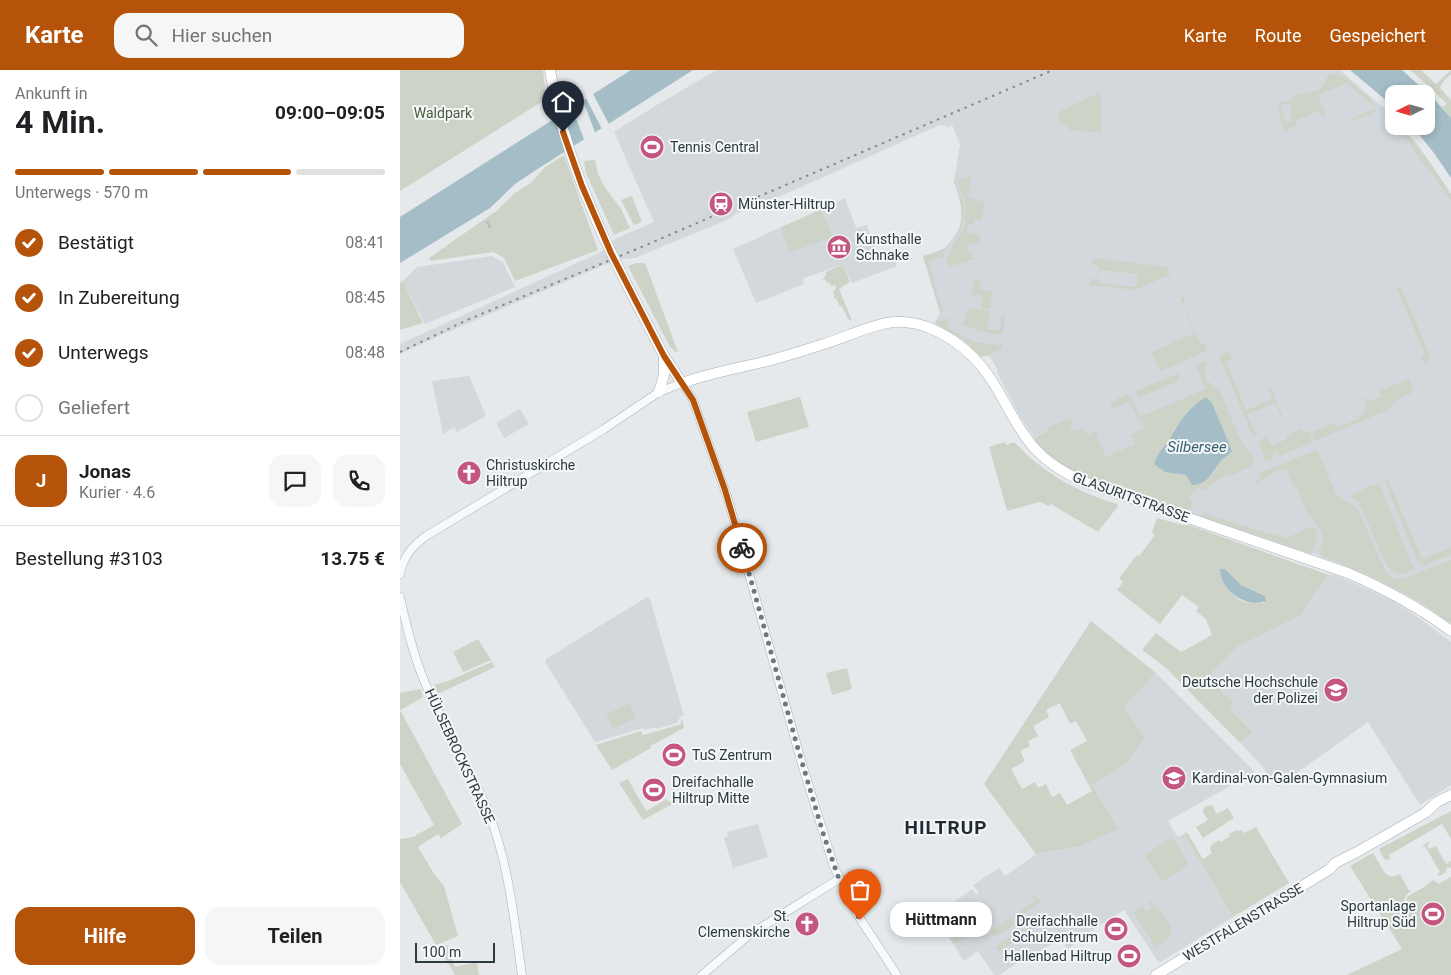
<!DOCTYPE html>
<html lang="de">
<meta charset="utf-8">
<style>
body{margin:0;font-family:Roboto,sans-serif;background:#f6f6f6;color:#202124;height:100vh;display:flex;flex-direction:column;font-size:19px;white-space:nowrap}
*{box-sizing:border-box;margin:0}
p{font-size:16px;color:#757577}
.icon{flex:none;width:28px;height:28px;fill:none;stroke:currentColor;stroke-width:2;stroke-linecap:round;stroke-linejoin:round}
.map{position:relative;flex:1;overflow:hidden}
.side{display:flex;flex-direction:column;background:#fff;width:400px}
.side>*{flex:none}
.needle{width:32px;rotate:265deg}
.fabs{position:absolute;left:985px;top:15px;display:grid;gap:10px}
.fabs a{display:grid;place-items:center;width:50px;height:50px;border-radius:10px;background:#fff;box-shadow:0 2px 8px #0003;font-size:25px}
.scale{position:absolute;left:15px;bottom:12px;width:80px;box-sizing:border-box;padding-left:5px;border:2px solid #2e3a42;border-top:0;font-size:14px;line-height:18px;white-space:nowrap;color:#2e3a42;-webkit-text-stroke:4px #f4f7f8;paint-order:stroke}
.pin{position:absolute;display:grid;place-items:center;width:42px;height:42px;color:#fff;margin:-51px -21px;border-radius:50% 50% 50% 0;rotate:-45deg;box-shadow:0 0 5px #0007}
.pin .icon{rotate:45deg}
.courier{position:absolute;display:grid;place-items:center;width:50px;height:50px;margin:-25px;border:4px solid #b45309;border-radius:50%;background:#fff;color:#222;box-shadow:0 1px 6px #0007}
.bubble{position:absolute;height:35px;border-radius:15px;background:#fff;box-shadow:0 2px 8px #0003;font-size:16px;font-weight:700;line-height:35px;text-align:center}
.overview em{font-style:normal;font-weight:700}
.overview div{display:flex;flex-direction:column-reverse}
.overview{display:flex;align-items:center;justify-content:space-between;height:85px;padding:0 15px}
h1{font-size:32px;font-weight:700;line-height:38px}
.bar{display:grid;grid-template-columns:repeat(4,1fr);gap:8px 5px;align-content:center;height:60px;padding:0 15px}
.bar i{height:6px;border-radius:4px;background:#e0e0e0}
.bar .selected{background:#b45309}
.bar p{grid-column:span 4}
.line{display:flex;align-items:center;gap:12px;padding:0 15px;border-top:1px solid #e0e0e0}
.line div{flex:1}
.round{display:grid;place-items:center;flex:none;width:52px;height:52px;border-radius:15px;background:#f6f6f6}
ol{padding:0 15px;list-style:none}
li{display:flex;align-items:center;gap:15px;height:55px}
li p{margin-inline-start:auto}
li .icon{padding:5px;border-radius:50%;background:#b45309;color:#fff;stroke-width:4}
li:last-child{color:#757577}
li i{width:28px;height:28px;border:2px solid #e0e0e0;border-radius:50%}
.action{display:flex;gap:10px;margin-top:auto;padding:10px 15px}
.action a{flex:1;height:58px;border-radius:15px;background:#b45309;color:#fff;font-size:20px;font-weight:700;line-height:58px;text-align:center}
.action a+a{background:#f6f6f6;color:#202124}
header{display:flex;align-items:center;gap:30px;box-sizing:border-box;height:70px;padding:0 25px;background:#b45309;color:#fff}
header strong{font-size:24px}
nav{display:flex;gap:28px;margin-inline-start:auto;font-size:18px}
.search{width:350px;height:45px;background:#f6f6f6;display:flex;align-items:center;gap:12px;box-sizing:border-box;padding:0 18px;border-radius:15px;color:#757577;font-size:19px}
main{display:flex;flex:1;min-height:0}
.map>svg:first-child{display:block}
.built{fill:#d3d8dd}
.green{fill:#cdd4c7;fill-rule:evenodd}
.water{fill:#a4bdc7}
.pier{fill:#e5e9eb}
.lines{fill:none;stroke-linecap:round;stroke-linejoin:round}
.stream{stroke:#a4bdc7;stroke-width:2}
.minor-casing{stroke:#aab1b5;stroke-width:9}
.major-casing{stroke:#a5afb6;stroke-width:11}
.minor{stroke:#f7f9fa;stroke-width:8}
.major{stroke:#fff;stroke-width:10}
.rail{stroke:#808b93;stroke-width:2;stroke-dasharray:2.5 5;stroke-linecap:butt}
.major-bridge-casing{stroke:#a5afb6;stroke-width:11;stroke-linecap:butt}
.major-bridge{stroke:#fff;stroke-width:10}
.done{stroke:#6e777d;stroke-width:5;stroke-dasharray:0 9}
.route{stroke:#b45309;stroke-width:6}
.labels{text-anchor:middle;dominant-baseline:central;stroke-width:4;stroke-linejoin:round;paint-order:stroke}
.park-label{font-size:14px;fill:#4a5d3c;stroke:#f4f7f8}
.poi-label{font-size:14px;fill:#2e3a42;stroke:#f4f7f8;text-anchor:start}
.street-label{font-size:14px;fill:#2e3a42;stroke:#f4f7f8}
.water-label{font-size:15px;font-style:italic;fill:#3b6072;stroke:#f4f7f8}
.district-label{font-size:19px;font-weight:bold;letter-spacing:1px;fill:#202b33;stroke:#f4f7f8}
</style>
<header>
<strong>Karte</strong>
<div class="search"><svg class="icon" aria-label="search" viewBox="0 0 24 24"><circle cx="10" cy="10" r="6"/><path d="M15 15l6 6"/></svg>Hier suchen</div>
<nav><a>Karte</a><a>Route</a><a>Gespeichert</a></nav>
</header>
<main>
<section class="side">
<div class="overview"><div><h1>4 Min.</h1><p>Ankunft in</p></div><em>09:00–09:05</em></div>
<div class="bar"><i class="selected"></i><i class="selected"></i><i class="selected"></i><i></i><p>Unterwegs · 570 m</p></div>
<ol>
<li><svg class="icon" aria-label="check" viewBox="0 0 24 24"><path d="M5 12l5 5 9-10"/></svg>Bestätigt<p>08:41</p></li>
<li><svg class="icon" aria-label="check" viewBox="0 0 24 24"><path d="M5 12l5 5 9-10"/></svg>In Zubereitung<p>08:45</p></li>
<li><svg class="icon" aria-label="check" viewBox="0 0 24 24"><path d="M5 12l5 5 9-10"/></svg>Unterwegs<p>08:48</p></li>
<li><i></i>Geliefert</li>
</ol>
<div class="line" style="height:90px"><b class="round" style="background:#b45309;color:#fff">J</b><div><b>Jonas</b><p>Kurier · 4.6</p></div><a class="round"><svg class="icon" aria-label="chat" viewBox="0 0 24 24"><path d="M4 5h16v11H9l-5 4z"/></svg></a><a class="round"><svg class="icon" aria-label="phone" viewBox="0 0 24 24"><path d="M5 4h4l2 5-3 2q2 4 5 5l2-3 5 2v4C11 20 4 13 5 4z"/></svg></a></div>
<div class="line" style="height:65px"><div>Bestellung #3103</div><b>13.75 €</b></div>
<div class="action"><a>Hilfe</a><a>Teilen</a></div>
</section>
<div class="map">
<svg width="1051" height="905" viewBox="0 0 1051 905">
<rect width="100%" height="100%" fill="#e5e9eb"/>
<g class="built">
<path d="M317 0H940L986 40 994 48V56H1001L1002 58 1018 75 1051 124V514L1001 522 970 506 931 490 713 417 683 405 636 372 633 366 621 348 598 305 597 299 589 285 577 282 553 263 535 253 540 243 523 186 545 178 560 159 562 136 554 111 560 74 552 55 546 58 545 55 542 56 540 55 390 122 335 144 331 148 322 152 235 188 224 189 204 195 34 268 0 284V274L201 182 215 169 254 152 214 62 255 36Z"/>
<path d="M445 128 456 158 467 155 478 187 492 182 497 196 452 213 443 194 402 209 404 214 356 233 333 179Z"/>
<path d="M92 186 103 192 115 217 25 254 3 211 17 197Z"/>
<path d="M69 306 86 346 57 362 54 357 43 364 32 311Z"/>
<path d="M120 339 129 354 104 368 96 353Z"/>
<path d="M929 505H935L959 515 993 531 1019 548 1051 572V715L1020 735 968 652 877 717 861 695 840 673 853 660 829 639 834 633 808 607 837 577 900 546 914 524Z"/>
<path d="M247 527 250 529 284 646 280 647 277 653 256 659 255 657 244 660 243 658 195 672 145 592 146 589Z"/>
<path d="M756 603 855 702 768 751 778 767 784 764 833 847 759 893 724 840 686 864 667 880 663 866 637 883 622 890 599 905H594L578 881 564 891 535 846 572 819 577 825 579 823 573 815 599 798 605 806 636 784 681 776 717 758 692 715 727 693 745 667 724 637Z"/>
<path d="M358 754 368 787 333 798 324 768 328 766 327 762Z"/>
</g>
<g class="green">
<path d="M0 0H143L146 29 0 121Z"/>
<path d="M1010 0H1021L1036 14 1051 0V4L1042 13 1040 18 1051 30V48L1042 37 1047 34 1031 18Z"/>
<path d="M928 4H937L944 7 971 29 977 41 953 51 952 48 975 38 947 13 918 25 926 44 922 46 919 41 895 51 897 56 884 62 878 37 881 36 885 53 892 51 889 40 892 39 890 33 878 36 879 33 894 29 893 26 920 20V18L922 17 926 11V7H928Z"/>
<path d="M699 23 701 26V63L670 60 658 49 660 41Z"/>
<path d="M1004 60 1031 94 1051 124V131L1030 100 1020 90 1003 62Z"/>
<path d="M164 85 198 180 115 211 104 188 93 182 31 191 29 188 96 141 115 123 132 112 144 98Z"/>
<path d="M195 90 198 104 206 119 221 139 230 158 214 165 186 103 184 91Z"/>
<path d="M567 104 571 105 568 128 585 132 582 150H575L574 154 568 155 567 163 581 165 580 173 568 174V181H572L571 187 578 188 549 197 546 187 549 186 554 173 564 158 565 150H564L566 135 557 108 566 109Z"/>
<path d="M555 108 564 135 562 158 545 180 543 181 544 186 534 189V190L529 192 539 230 538 232H540L543 239 541 242 540 241 523 186C530 184 541 182 546 177 567 158 563 138 555 114H554Z"/>
<path d="M232 126 242 152 234 155 221 130Z"/>
<path d="M421 140 433 167 390 182 381 160 382 157Z"/>
<path d="M693 188 767 197 770 205 735 220 690 215 691 208 698 209V213L736 217 738 204 700 200 699 204H697L698 196 692 195Z"/>
<path d="M236 193H245L278 282H276L270 277 228 196Z"/>
<path d="M443 194 450 212 439 219 452 251 448 249 442 236 440 237 436 228 434 229 433 227 435 226 433 222 436 219 435 215 431 216 429 212 427 213 425 209 422 211 423 209 426 205V202Z"/>
<path d="M581 209 579 219 592 222 590 239H581L583 227 579 226 578 223 575 225H571L573 216 572 212Z"/>
<path d="M3 211 23 253 0 260V213Z"/>
<path d="M1001 217 1030 286V290L1024 293 1021 287 1025 285 997 218Z"/>
<path d="M782 227H785L783 234 799 272 805 274 807 281 761 301 759 299 751 282 794 263 780 228Z"/>
<path d="M569 238 590 241 588 259 600 260 601 246H605L603 264 599 265 579 261 563 255V252L567 241H569Z"/>
<path d="M547 248 550 249 547 255 549 256 548 258 574 272 600 275 601 274 603 276 602 278 591 285 581 287 562 269 535 253 537 250 543 251Z"/>
<path d="M828 281 832 289 826 291 846 340 873 329 868 318H871L884 349 883 351 875 333 847 345 855 362 860 361V362L854 365 852 364 820 289 821 285Z"/>
<path d="M806 291C808 298 802 303 806 310L819 319 841 371 852 385 854 391 850 397 830 406 829 404 817 410 803 421 798 417 789 427 793 432 790 439 784 441C743 427 660 407 636 372L635 368 640 365 646 363 649 357 671 348 673 353 670 355 672 361 676 360V361L681 358 690 366 692 365 689 363 695 362 698 364 697 366 705 385 709 387 713 386 712 384 735 374 731 365 745 359 741 350 739 351 730 332 712 339 710 334 711 332 727 324 732 329 740 347 805 319 796 295ZM806 327 812 333 832 381 828 386 789 411 786 405H782L763 377 768 373 774 360 785 346 790 338Z"/>
<path d="M779 303V311L740 327 737 326 736 321Z"/>
<path d="M1009 309 1014 321H1012V323L996 330 988 340 913 372V362L915 361 935 353 937 357 959 349V346L963 344 962 342 967 339 963 328 966 327 968 331 979 327V328L981 327 979 321Z"/>
<path d="M400 327 409 357 356 372 347 342Z"/>
<path d="M901 359 903 364 911 360V373L879 386 877 382 872 384 874 388 869 391 865 390 859 373 860 370 867 367 871 376 887 369 886 366Z"/>
<path d="M605 372 606 375 614 372C642 402 678 423 717 434L718 436 698 462 651 434 649 436 640 432 607 441 589 377Z"/>
<path d="M917 380 937 426 952 434 959 441 985 500C990 507 994 509 1002 509L1051 490V554C1013 525 968 503 922 487L920 484 923 467 922 461 907 443 898 420 893 415 888 404 889 401 881 399 880 401 877 400C869 404 864 410 855 414L854 412 861 409 859 403Z"/>
<path d="M988 410 1022 489 1051 478V485L1023 496 1018 492 985 412Z"/>
<path d="M973 414 981 417 1011 493 1016 498C1001 505 997 508 986 494L959 433 950 426Z"/>
<path d="M803 443 864 462 888 468C894 465 901 460 907 458 923 453 914 478 911 484L800 446Z"/>
<path d="M757 448 783 455H789L929 505 914 524 900 546 837 577 808 607 834 633 829 639 853 661 840 673 765 597 742 580 756 563 781 582 812 565 806 549 796 541 799 537 782 525 760 554 717 520 723 512 719 508 737 485 739 486 755 465 752 462ZM820 499H825L841 515 865 526 864 533C856 533 847 534 840 530 831 525 820 510 820 499Z"/>
<path d="M691 551 756 603 724 637 745 667 727 693 692 715 718 759 681 776 636 784 584 714ZM660 633 670 654 676 651 687 671 670 680 692 721 667 735 660 723 652 727 646 714 638 718 635 712 622 719 611 699 625 691 620 681 630 676 628 671 638 666 633 656 649 647 646 640Z"/>
<path d="M78 569 91 590 63 602 53 582Z"/>
<path d="M92 592 95 597 38 624 34 615 48 611Z"/>
<path d="M447 598 452 618 449 620 432 625 426 603Z"/>
<path d="M20 619 23 626 22 628 0 640 62 754 41 768 38 764 18 777 34 804 44 816 58 866 36 875 0 812V769L13 767 34 755 0 694V623Z"/>
<path d="M229 634 236 648 213 659 206 644Z"/>
<path d="M282 649 284 658 250 676 251 678 212 700 196 675 241 661 243 665H244L281 654V650Z"/>
<path d="M228 709 246 741 267 729 269 732 285 723 287 726 243 750 219 713Z"/>
<path d="M812 735 817 744 828 738 834 748 803 768 796 757 808 750 803 742 804 737Z"/>
<path d="M1051 741V769L1042 754 989 785 990 789 988 790 984 789 979 779Z"/>
<path d="M856 757 889 813 833 847 784 764 787 762 803 789 812 783 810 779 811 775 819 770 821 772 830 766 829 764 837 760 839 761 841 760 844 763Z"/>
<path d="M772 767 789 794 762 812 745 785Z"/>
<path d="M1029 772V774L1027 776 1029 779 1036 776 1046 794 1051 791V798L1049 797 1046 798V802L1040 806 1037 804 1040 802 1025 776 1021 777 1022 776Z"/>
<path d="M973 783 985 803C990 808 995 807 1000 804L1009 821 1010 820 1011 821C1002 827 1003 834 1009 842L1012 839 1011 838 1009 839C1007 834 1005 830 1008 826L1026 816V815L1033 810 1038 813V816V814L1051 807V905H947L1002 879 950 796Z"/>
<path d="M635 825 641 832 616 849 614 847 611 848 615 854 596 867 591 861 634 832 632 827Z"/>
<path d="M749 831 752 832 754 837 761 842 772 858 770 867 756 877 733 842 740 837H744L745 841H749L751 837 748 834Z"/>
<path d="M636 846 639 852V854L599 882 595 877 625 857 623 855Z"/>
<path d="M564 847 571 857H573L576 861 554 874 544 859Z"/>
<path d="M47 875 55 897 77 892 79 905H55L39 878Z"/>
</g>
<g class="water">
<path d="M231 0H293L136 100 115 114 90 138 0 193V147Z"/>
<path d="M950 0H1002L1033 28 1051 48V108L1034 83 1012 56H1026V24H994V37L991 39 988 36 990 34 987 31Z"/>
<path d="M806 327 812 333 832 381C829 385 826 386 823 389 811 400 811 414 792 415L786 405 765 402 754 394C756 390 757 386 759 383 762 378 766 375 769 371 778 353 789 337 806 327Z"/>
<path d="M820 499H825L841 515 865 526 866 531C846 539 820 520 820 499Z"/>
</g>
<g class="pier">
<path d="M192 22 210 56 203 61 185 26Z"/>
<path d="M182 28 196 65 185 72 171 35Z"/>
</g>
<g class="lines">
<path class="stream" d="M87 152 90 157"/>
<defs>
<g id="minor">
<path d="M0 504C3 487 12 476 26 466L204 359 259 322 282 313 293 330 328 429 402 694 434 797 457 844 497 905"/>
<path d="M0 527C7 559 15 592 29 622 47 662 71 700 88 741 109 794 114 849 122 905"/>
<path d="M302 905 349 865 439 809"/>
</g>
<g id="major">
<path d="M150 0C159 58 178 108 201 161"/>
<path d="M223 207 264 286 282 313C307 304 333 299 359 293 381 288 402 281 424 274 447 267 480 250 504 252 537 254 572 280 590 308 603 327 612 348 625 366 640 389 663 403 687 413L948 503C985 519 1019 537 1051 561"/>
<path d="M259 322 264 305V287"/>
<path d="M756 905 930 799 935 793 957 782 1025 743 1037 732 1051 725"/>
</g>
</defs>
<use href="#minor" class="minor-casing"/>
<use href="#major" class="major-casing"/>
<use href="#minor" class="minor"/>
<use href="#major" class="major"/>
<path class="rail" d="M0 282 67 250 239 178 653 0"/>
<defs>
<path id="major-bridge" d="M201 161 223 207"/>
</defs>
<use href="#major-bridge" class="major-bridge-casing"/>
<use href="#major-bridge" class="major-bridge"/>
</g>
<g class="lines">
<path class="done" d="M342 478 396 672 423 763 439 809 460 850"/>
<path class="route" d="M163 62 182 116 211 183 264 286 293 330 325 420 342 478"/>
</g>
<defs>
<symbol id="stadium-disc" viewBox="-11 -11 22 22"><circle r="9.5" fill="#c35780" stroke="#f4f7f8"/><path d="M0-5a6.5 5 0 1 0 0 10a6.5 5 0 1 0 0-10ZM-3.5-1.8h7v3.6h-7Z" fill="#fff"/></symbol>
<symbol id="station-disc" viewBox="-11 -11 22 22"><circle r="9.5" fill="#c35780" stroke="#f4f7f8"/><path d="M-3-6H3Q5-6 5-4V2Q5 4 3 4L4.5 6H3L1.5 4h-3L-3 6H-4.5L-3 4Q-5 4-5 2V-4Q-5-6-3-6ZM-3.5-4v3h7v-3ZM-3.5 1v1.5H-2V1ZM2 1v1.5H3.5V1Z" fill="#fff"/></symbol>
<symbol id="museum-disc" viewBox="-11 -11 22 22"><circle r="9.5" fill="#c35780" stroke="#f4f7f8"/><path d="M0-6L6-3V-2H-6V-3ZM-5-1h2V3h-2ZM-1-1h2V3h-2ZM3-1h2V3H3ZM-6 4H6V6H-6Z" fill="#fff"/></symbol>
<symbol id="church-disc" viewBox="-11 -11 22 22"><circle r="9.5" fill="#c35780" stroke="#f4f7f8"/><path d="M-1.2-6h2.4v3.5h3.3v2.4h-3.3V6h-2.4V-.1h-3.3v-2.4h3.3Z" fill="#fff"/></symbol>
<symbol id="university-disc" viewBox="-11 -11 22 22"><circle r="9.5" fill="#c35780" stroke="#f4f7f8"/><path d="M0-5L7-2L0 1L-7-2ZM-4 1L0 2.5L4 1V4Q0 6-4 4Z" fill="#fff"/></symbol>
<symbol id="school-disc" viewBox="-11 -11 22 22"><circle r="9.5" fill="#c35780" stroke="#f4f7f8"/><path d="M0-5L7-2L0 1L-7-2ZM-4 1L0 2.5L4 1V4Q0 6-4 4Z" fill="#fff"/></symbol>
</defs>
<g fill-rule="evenodd">
<use href="#stadium-disc" x="238" y="63" width="28" height="28"/>
<use href="#station-disc" x="307" y="120" width="28" height="28"/>
<use href="#museum-disc" x="425" y="163" width="28" height="28"/>
<use href="#church-disc" x="55" y="389" width="28" height="28"/>
<use href="#university-disc" x="922" y="606" width="28" height="28"/>
<use href="#stadium-disc" x="260" y="671" width="28" height="28"/>
<use href="#school-disc" x="760" y="694" width="28" height="28"/>
<use href="#stadium-disc" x="240" y="706" width="28" height="28"/>
<use href="#stadium-disc" x="1019" y="830" width="28" height="28"/>
<use href="#church-disc" x="393" y="840" width="28" height="28"/>
<use href="#stadium-disc" x="702" y="845" width="28" height="28"/>
<use href="#stadium-disc" x="715" y="872" width="28" height="28"/>
</g>
<g class="labels">
<g class="park-label">
<text x="43" y="43">Waldpark</text>
</g>
<g class="poi-label">
<text x="270" y="77">Tennis Central</text>
<text x="338" y="134">Münster-Hiltrup</text>
<text x="456" y="169">Kunsthalle<tspan x="456" dy="16">Schnake</tspan></text>
<text x="86" y="395">Christuskirche<tspan x="86" dy="16">Hiltrup</tspan></text>
<text x="918" y="612" text-anchor="end">Deutsche Hochschule<tspan x="918" dy="16">der Polizei</tspan></text>
<text x="292" y="685">TuS Zentrum</text>
<text x="792" y="708">Kardinal-von-Galen-Gymnasium</text>
<text x="272" y="712">Dreifachhalle<tspan x="272" dy="16">Hiltrup Mitte</tspan></text>
<text x="1016" y="836" text-anchor="end">Sportanlage<tspan x="1016" dy="16">Hiltrup Süd</tspan></text>
<text x="390" y="846" text-anchor="end">St.<tspan x="390" dy="16">Clemenskirche</tspan></text>
<text x="698" y="851" text-anchor="end">Dreifachhalle<tspan x="698" dy="16">Schulzentrum</tspan></text>
<text x="712" y="886" text-anchor="end">Hallenbad Hiltrup</text>
</g>
<g class="street-label">
<text transform="translate(731 427) rotate(20)">GLASURITSTRASSE</text>
<text transform="translate(60 686) rotate(65)">HÜLSEBROCKSTRASSE</text>
<text transform="translate(843 852) rotate(-31)">WESTFALENSTRASSE</text>
</g>
<g class="water-label">
<text x="797" y="377">Silbersee</text>
</g>
<g class="district-label">
<text x="546" y="757">HILTRUP</text>
</g>
</g>
</svg>
<div class="fabs">
<a><svg class="needle" viewBox="-14 -14 28 28"><path d="M0-13l5 13h-10z" fill="#e53935"/><path d="M0 13l5-13h-10z" fill="#757577"/></svg></a>
</div>
<div class="scale">100 m</div>
<div class="pin" style="left:460px;top:850px;background:#ea580c"><svg class="icon" aria-label="bag" viewBox="0 0 24 24"><path d="M5 8h14l-1 12H6zM9 8a3 3 0 0 1 6 0"/></svg></div>
<div class="pin" style="left:163px;top:62px;background:#1f2937"><svg class="icon" aria-label="home" viewBox="0 0 24 24"><path d="M3 11l9-7 9 7M6 9v11h12V9"/></svg></div>
<div class="courier" style="left:342px;top:478px"><svg class="icon" aria-label="bike" viewBox="0 0 24 24"><circle cx="6" cy="16" r="4"/><circle cx="18" cy="16" r="4"/><path d="M6 16l4-8h5l3 8M10 8l3 8H6M13 5h3"/></svg></div>
<div class="bubble" style="left:490px;top:832px;width:102px">Hüttmann</div>
</div>
</main>
